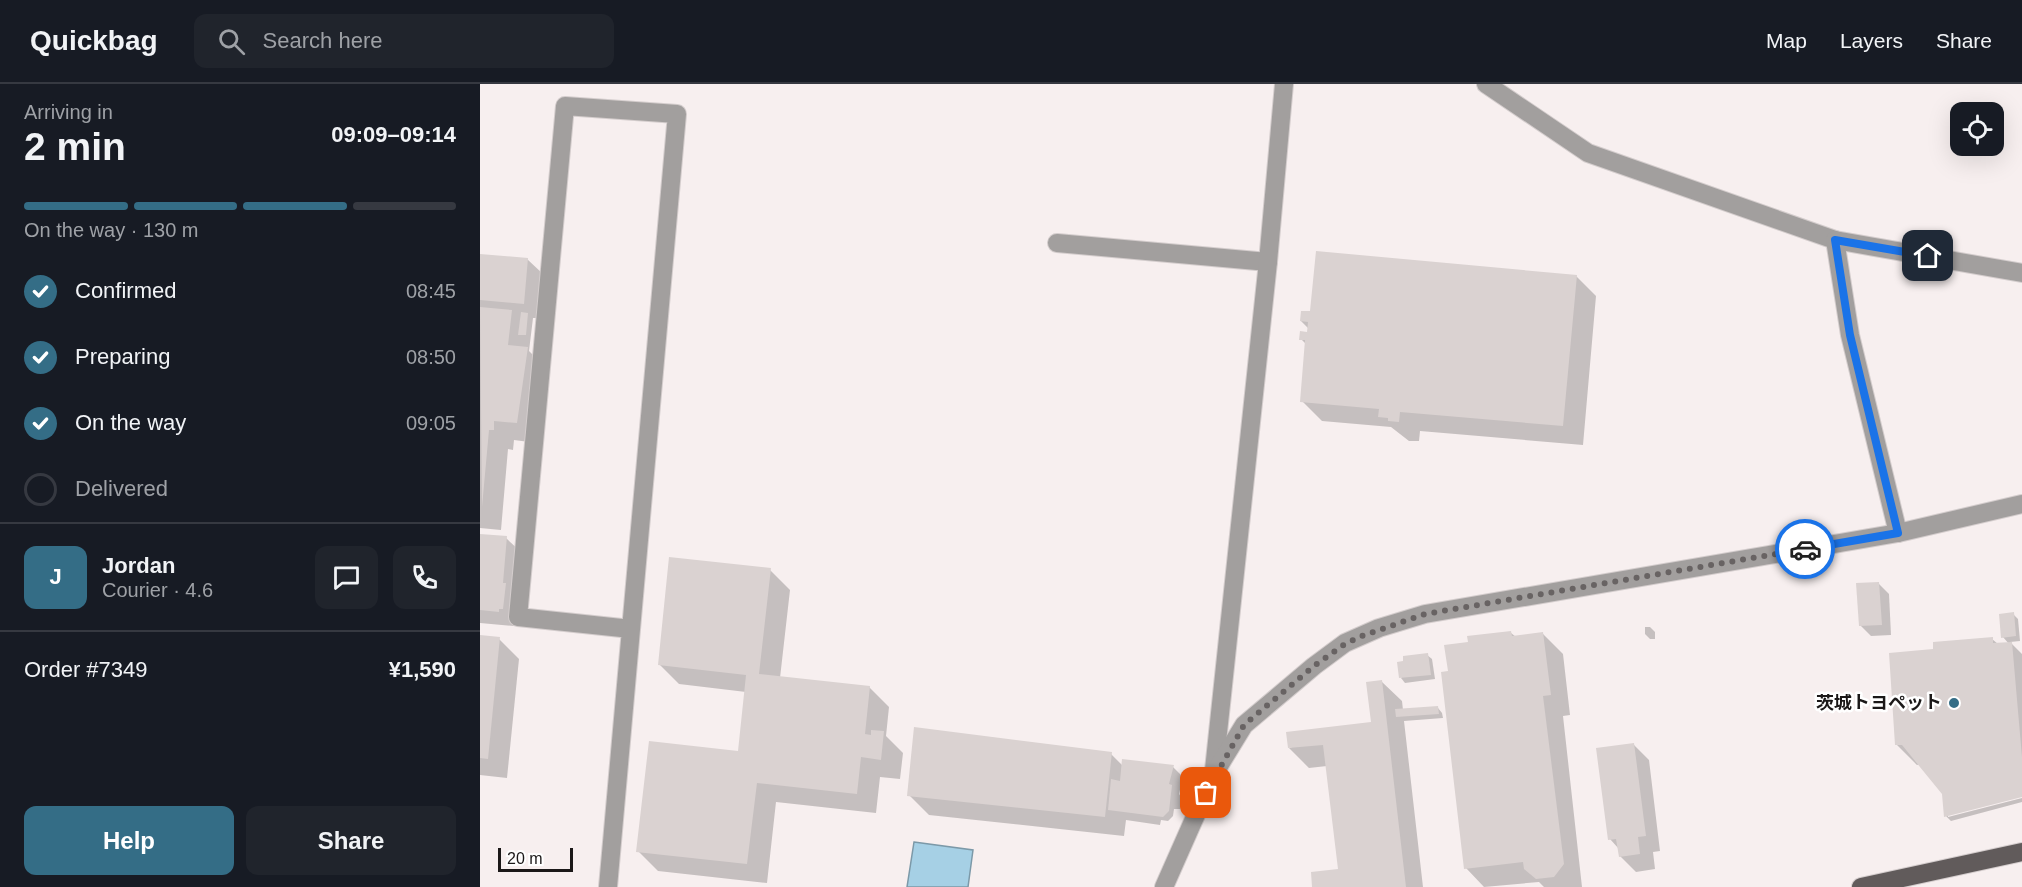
<!DOCTYPE html>
<meta charset="utf-8">
<style>
body{margin:0;font-family:Helvetica,"Noto Sans JP",sans-serif;background:#20242c;color:#f1f3f6;height:100vh;display:flex;flex-direction:column;font-size:22px;white-space:nowrap}
*{box-sizing:border-box;margin:0}
p{font-size:20px;color:#9ea1a6}
.icon{flex:none;width:33px;height:33px;fill:none;stroke:currentColor;stroke-width:2;stroke-linecap:round;stroke-linejoin:round}
.map{position:relative;flex:1;overflow:hidden}
.side{display:flex;flex-direction:column;background:#171b24;width:480px}
.side>*{flex:none}
.buttons{position:absolute;left:1470px;top:18px;display:grid;gap:12px}
.buttons a{display:grid;place-items:center;width:54px;height:54px;border-radius:12px;background:#171b24;box-shadow:0 6px 24px #0002;font-size:30px}
.scale{position:absolute;left:18px;bottom:15px;width:75px;box-sizing:border-box;padding-left:6px;border:3px solid #1b1818;border-top:0;font-size:16px;line-height:21px;white-space:nowrap;color:#1b1818;-webkit-text-stroke:4px #fff;paint-order:stroke}
.pin{position:absolute;display:grid;place-items:center;width:51px;height:51px;color:#fff;margin:-26px;border-radius:12px;box-shadow:0 3px 9px #0006}
.courier{position:absolute;display:grid;place-items:center;width:60px;height:60px;margin:-30px;border:4px solid #1a73e8;border-radius:50%;background:#fff;color:#222;box-shadow:0 2px 8px #0007}
.head em{font-style:normal;font-weight:600}
.head div{display:flex;flex-direction:column-reverse}
.head{display:flex;align-items:center;justify-content:space-between;height:102px;padding:0 24px}
h1{font-size:39px;font-weight:600;line-height:45px}
.bar{display:grid;grid-template-columns:repeat(4,1fr);gap:9px 6px;align-content:center;height:72px;padding:0 24px}
.bar i{height:8px;border-radius:4px;background:#363941}
.bar .selected{background:#346d86}
.bar p{grid-column:span 4}
.line{display:flex;align-items:center;gap:15px;padding:0 24px;border-top:2px solid #363941}
.line div{flex:1}
.round{display:grid;place-items:center;flex:none;width:63px;height:63px;border-radius:12px;background:#20242c}
ol{padding:0 24px;list-style:none}
li{display:flex;align-items:center;gap:18px;height:66px}
li p{margin-inline-start:auto}
li .icon{padding:6px;border-radius:50%;background:#346d86;color:#fff;stroke-width:4}
li:last-child{color:#9ea1a6}
li i{width:33px;height:33px;border:3px solid #363941;border-radius:50%}
.action{display:flex;gap:12px;margin-top:auto;padding:12px 24px}
.action a{flex:1;height:69px;border-radius:12px;background:#346d86;color:#fff;font-size:24px;font-weight:600;line-height:69px;text-align:center}
.action a+a{background:#20242c;color:#f1f3f6}
header{display:flex;align-items:center;gap:36px;box-sizing:border-box;height:84px;padding:0 30px;background:#171b24;border-bottom:2px solid #363941}
header strong{font-size:28px}
nav{display:flex;gap:33px;margin-inline-start:auto;font-size:21px}
.search{width:420px;height:54px;background:#20242c;display:flex;align-items:center;gap:15px;box-sizing:border-box;padding:0 21px;border-radius:12px;color:#9ea1a6;font-size:22px}
main{display:flex;flex:1;min-height:0}
.map>svg:first-child{display:block}
.water{fill:#a6d0e5;stroke:#7c99a8;stroke-width:1.5}
.shadow{fill:#0003}
.building{fill:#dad2d1}
.lines{fill:none;stroke-linecap:round;stroke-linejoin:round}
.minor-casing{stroke:#d4cdcd;stroke-width:20}
.major-casing{stroke:#d4cdcd;stroke-width:20}
.minor{stroke:#a29f9e;stroke-width:18}
.major{stroke:#615b5b;stroke-width:18}
.done{stroke:#686363;stroke-width:6;stroke-dasharray:0 10.8}
.route{stroke:#1a73e8;stroke-width:8}
.poi-dot{fill:#346d86;stroke:#fff;stroke-width:2}
.labels{text-anchor:middle;dominant-baseline:central;stroke-width:5;stroke-linejoin:round;paint-order:stroke}
.poi-label{font-size:18px;font-weight:bold;fill:#1b1818;stroke:#fff;text-anchor:end}
</style>
<header>
<strong>Quickbag</strong>
<div class="search"><svg class="icon" aria-label="search" viewBox="0 0 24 24"><circle cx="10" cy="10" r="6"/><path d="M15 15l6 6"/></svg>Search here</div>
<nav><a>Map</a><a>Layers</a><a>Share</a></nav>
</header>
<main>
<section class="side">
<div class="head"><div><h1>2 min</h1><p>Arriving in</p></div><em>09:09–09:14</em></div>
<div class="bar"><i class="selected"></i><i class="selected"></i><i class="selected"></i><i></i><p>On the way · 130 m</p></div>
<ol>
<li><svg class="icon" aria-label="check" viewBox="0 0 24 24"><path d="M5 12l5 5 9-10"/></svg>Confirmed<p>08:45</p></li>
<li><svg class="icon" aria-label="check" viewBox="0 0 24 24"><path d="M5 12l5 5 9-10"/></svg>Preparing<p>08:50</p></li>
<li><svg class="icon" aria-label="check" viewBox="0 0 24 24"><path d="M5 12l5 5 9-10"/></svg>On the way<p>09:05</p></li>
<li><i></i>Delivered</li>
</ol>
<div class="line" style="height:108px"><b class="round" style="background:#346d86;color:#fff">J</b><div><b>Jordan</b><p>Courier · 4.6</p></div><a class="round"><svg class="icon" aria-label="chat" viewBox="0 0 24 24"><path d="M4 5h16v11H9l-5 4z"/></svg></a><a class="round"><svg class="icon" aria-label="phone" viewBox="0 0 24 24"><path d="M5 4h4l2 5-3 2q2 4 5 5l2-3 5 2v4C11 20 4 13 5 4z"/></svg></a></div>
<div class="line" style="height:78px"><div>Order #7349</div><b>¥1,590</b></div>
<div class="action"><a>Help</a><a>Share</a></div>
</section>
<div class="map">
<svg width="1542" height="803" viewBox="0 0 1542 803">
<rect width="100%" height="100%" fill="#f7efef"/>
<path class="water" d="M434 758 493 766 488 803H427Z"/>
<g class="shadow">
<path d="M0 171 47 175 63 190 59 234H53L49 267 67 285 57 359 34 356 33 366 28 365 21 446 0 444Z"/>
<path d="M1096 192 1116 212 1103 361 940 347 939 357H929L911 343 842 337 822 317 827 261 821 255 828 250V244L821 237Z"/>
<path d="M0 452 26 454 42 469 34 542 0 539Z"/>
<path d="M290 486 310 506 300 594 389 603 409 623 406 652 423 669 420 695 400 693 396 729 296 718 287 799 178 787 158 767 259 669 266 608 199 600 179 580Z"/>
<path d="M1398 499 1409 510 1411 551 1391 552 1380 541Z"/>
<path d="M1533 530 1538 535 1540 557 1530 558 1542 570V711L1468 730V733L1542 714V718L1471 737 1466 732 1464 709 1440 680 1437 681 1417 661 1454 567 1512 555 1518 560H1529L1523 553Z"/>
<path d="M1165 543H1170L1175 548V555H1170L1165 550Z"/>
<path d="M1031 549 1036 553 1063 550 1083 570 1090 631 1083 632 1102 803H1064L1059 798 1004 803 986 784 969 589 989 560Z"/>
<path d="M0 553 19 555 39 575 27 694 0 691Z"/>
<path d="M947 571 952 575 955 595 925 599 921 594Z"/>
<path d="M902 598 922 617 923 626 958 624 962 629 963 634 924 637 943 803H834L859 786 847 682 829 684 809 664 892 640Z"/>
<path d="M1154 661 1169 676 1180 767 1173 768 1175 785 1156 788 1140 772 1139 765 1130 755Z"/>
<path d="M631 670 643 682 693 683 703 693 699 710 701 713 700 725H694L693 732 688 737 681 736 680 741 646 736 644 752 449 731 429 711Z"/>
</g>
<g class="building">
<path d="M836 167 1097 191 1083 342 920 328 919 338 908 337V334L898 333 899 325 820 318 825 256H819L820 247 827 248 828 238 820 237 821 227H830Z"/>
<path d="M0 170 48 174 44 220 0 216Z"/>
<path d="M0 223 32 226 28 261 48 263 37 339 14 337V346H9L2 423Z"/>
<path d="M41 228 48 229 46 251H38Z"/>
<path d="M0 450 27 452 23 499H26L23 525H19V528L0 526Z"/>
<path d="M189 473 291 484 279 590 390 602 385 650 391 651V646L404 647 401 676 381 673 377 710 277 699 267 780 156 768 169 657 258 667 266 591 178 581Z"/>
<path d="M1399 498 1402 541 1379 542 1376 499Z"/>
<path d="M1534 528 1536 552 1521 554 1519 530Z"/>
<path d="M1031 547 1032 552 1063 548 1071 611 1063 612 1084 780 1074 793 1056 795 1044 785 1043 778 984 785 961 588 968 587 964 561 988 558 987 552Z"/>
<path d="M0 551 20 553 8 675 0 674Z"/>
<path d="M1513 553V559L1532 558 1542 673V713L1464 733 1462 710 1422 661H1415L1409 569 1453 565V558Z"/>
<path d="M948 569 951 591 919 594 917 578 923 577V572Z"/>
<path d="M902 596 926 803H832L831 788 858 785 843 661 808 664 806 648 891 638 886 598Z"/>
<path d="M958 622 959 630 916 633 915 625Z"/>
<path d="M434 643 632 668 625 733 427 712Z"/>
<path d="M1154 659 1166 752 1158 753 1160 770 1139 773 1136 755 1128 756 1116 664Z"/>
<path d="M642 675 694 681 689 700 692 701 689 727 683 733 628 726 631 695 640 697Z"/>
</g>
<g class="lines">
<defs>
<g id="minor">
<path d="M1006 0 1108 69 1355 156 1370 251 1418 449"/>
<path d="M1355 156 1542 189"/>
<path d="M577 159 788 178"/>
<path d="M734 686 788 178 804 0"/>
<path d="M128 803 197 30 85 22 38 533 151 545"/>
<path d="M684 803 734 690 764 641 834 582 865 559 899 544 945 530 1418 449 1542 420"/>
</g>
<path id="major" d="M1381 803 1542 768"/>
</defs>
<use href="#minor" class="minor-casing"/>
<use href="#major" class="major-casing"/>
<use href="#minor" class="minor"/>
<use href="#major" class="major"/>
</g>
<g class="lines">
<path class="done" d="M726 709 764 641 834 582 865 560 882 552 945 530 1325 465"/>
<path class="route" d="M1325 465 1418 449 1370 251 1355 156 1448 172"/>
</g>
<circle class="poi-dot" cx="1474" cy="619" r="6"/>
<g class="labels">
<g class="poi-label">
<text x="1462" y="619">茨城トヨペット</text>
</g>
</g>
</svg>
<div class="buttons">
<a><svg class="icon" aria-label="locate" viewBox="0 0 24 24"><circle cx="12" cy="12" r="6"/><path d="M12 2v4M12 18v4M2 12h4M18 12h4"/></svg></a>
</div>
<div class="scale">20 m</div>
<div class="pin" style="left:726px;top:709px;background:#ea580c"><svg class="icon" aria-label="bag" viewBox="0 0 24 24"><path d="M5 8h14l-1 12H6zM9 8a3 3 0 0 1 6 0"/></svg></div>
<div class="pin" style="left:1448px;top:172px;background:#1f2937"><svg class="icon" aria-label="home" viewBox="0 0 24 24"><path d="M3 11l9-7 9 7M6 9v11h12V9"/></svg></div>
<div class="courier" style="left:1325px;top:465px"><svg class="icon" aria-label="car" viewBox="0 0 24 24"><path d="M5 17H2v-5l4-1 3-4h7l3 4 3 1v5h-3M9 17h6M6 11h13"/><circle cx="7" cy="17" r="2"/><circle cx="17" cy="17" r="2"/></svg></div>
</div>
</main>
